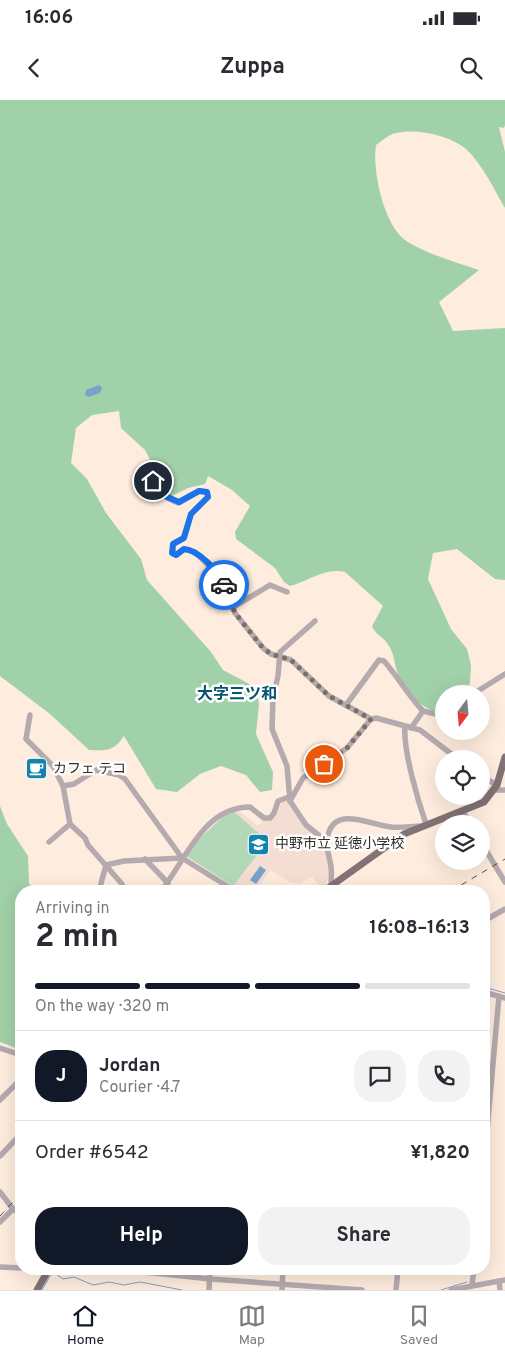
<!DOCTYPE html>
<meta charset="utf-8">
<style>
body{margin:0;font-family:Overpass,"Noto Sans JP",sans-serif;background:#f2f2f3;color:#2b2b33;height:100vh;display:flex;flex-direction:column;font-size:19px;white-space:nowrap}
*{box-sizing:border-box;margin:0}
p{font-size:16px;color:#7c7c81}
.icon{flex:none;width:28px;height:28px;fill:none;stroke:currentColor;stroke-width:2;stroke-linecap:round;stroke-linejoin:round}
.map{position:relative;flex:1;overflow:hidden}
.sheet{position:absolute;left:15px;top:785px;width:475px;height:390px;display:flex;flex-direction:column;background:#fff;border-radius:20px;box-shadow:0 5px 20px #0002}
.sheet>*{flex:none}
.needle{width:32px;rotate:196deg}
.controls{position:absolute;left:435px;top:585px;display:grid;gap:10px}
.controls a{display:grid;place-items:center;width:55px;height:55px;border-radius:50%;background:#fff;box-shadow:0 5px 20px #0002;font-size:25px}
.pin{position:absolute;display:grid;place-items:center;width:42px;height:42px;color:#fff;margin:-21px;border:2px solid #fff;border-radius:50%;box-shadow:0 1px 5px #0007}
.courier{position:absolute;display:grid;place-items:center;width:50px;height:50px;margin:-25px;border:4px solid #1a73e8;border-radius:50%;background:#fff;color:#222;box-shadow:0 1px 6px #0007}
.headline em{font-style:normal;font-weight:700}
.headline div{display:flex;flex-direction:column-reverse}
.headline{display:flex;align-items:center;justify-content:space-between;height:85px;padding:0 20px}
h1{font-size:32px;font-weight:700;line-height:38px}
.bar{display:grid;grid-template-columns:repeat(4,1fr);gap:8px 5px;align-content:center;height:60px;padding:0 20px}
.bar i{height:6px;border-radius:4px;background:#e1e1e2}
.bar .selected{background:#111827}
.bar p{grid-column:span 4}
.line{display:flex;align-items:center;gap:12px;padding:0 20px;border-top:1px solid #e1e1e2}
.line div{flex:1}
.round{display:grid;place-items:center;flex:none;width:52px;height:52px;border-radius:20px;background:#f2f2f3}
.button{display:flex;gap:10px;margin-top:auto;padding:10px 20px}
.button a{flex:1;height:58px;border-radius:20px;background:#111827;color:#fff;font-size:20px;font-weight:700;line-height:58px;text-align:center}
.button a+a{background:#f2f2f3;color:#2b2b33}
.status{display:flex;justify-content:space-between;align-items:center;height:35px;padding:0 25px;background:#fff;direction:ltr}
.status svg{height:14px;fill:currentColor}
header{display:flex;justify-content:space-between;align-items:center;height:65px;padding:0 20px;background:#fff;font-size:22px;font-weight:700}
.menu{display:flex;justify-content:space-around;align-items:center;height:70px;border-top:1px solid #e1e1e2;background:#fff;font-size:14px;color:#7c7c81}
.menu a{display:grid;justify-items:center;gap:2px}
.menu .selected{color:#111827}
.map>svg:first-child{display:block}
.education{fill:#f4ddd2}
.green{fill:#b3d8b8}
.forest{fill:#a1d1a8}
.water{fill:#78a2ca}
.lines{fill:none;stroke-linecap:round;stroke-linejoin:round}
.stream{stroke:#78a2ca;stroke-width:1}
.minor{stroke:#b5abae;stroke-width:5.5}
.major{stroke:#837276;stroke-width:7}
.rail{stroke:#574f47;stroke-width:1;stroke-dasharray:6 6;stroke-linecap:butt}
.done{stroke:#797066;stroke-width:5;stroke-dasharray:0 9}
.route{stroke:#1a73e8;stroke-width:6}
.labels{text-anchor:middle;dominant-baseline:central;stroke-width:5;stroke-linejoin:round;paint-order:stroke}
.poi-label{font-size:14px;fill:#322c26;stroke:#fefefe;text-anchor:start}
.quarter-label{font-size:16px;font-weight:bold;fill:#065570;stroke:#fefefe}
</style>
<div class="status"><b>16:06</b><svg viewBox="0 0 49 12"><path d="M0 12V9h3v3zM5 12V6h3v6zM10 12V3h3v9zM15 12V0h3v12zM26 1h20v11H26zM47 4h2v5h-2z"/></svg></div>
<header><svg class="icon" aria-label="back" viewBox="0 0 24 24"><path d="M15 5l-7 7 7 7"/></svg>Zuppa<svg class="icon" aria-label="search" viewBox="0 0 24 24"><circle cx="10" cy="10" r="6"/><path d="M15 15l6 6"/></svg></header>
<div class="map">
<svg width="505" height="1190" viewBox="0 0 505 1190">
<rect width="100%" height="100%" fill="#feedde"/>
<path class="education" d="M284 700 289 702 304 726 321 741 325 748 330 771 325 787 321 791 313 776 300 784 289 782 271 770 255 791H241L186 756 218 721 238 710 258 726Z"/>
<path class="green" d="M233 711 268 741 233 786 186 756 200 738 228 712Z"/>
<g class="forest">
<path d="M0 0H505V25L504 28 499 27 505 52V108C493 88 483 65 466 49 450 35 416 28 396 33 389 34 382 41 376 45 372 71 384 128 408 142 429 155 456 162 479 170L439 202 453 231 505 228V480L495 479 457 449 433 453 428 479 451 529 467 549 471 565 470 583 464 594H444V613C423 612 403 591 397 572 394 561 394 552 387 543 382 536 375 534 372 526L383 506 345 472C326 467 308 481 290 486L284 482 275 468 236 439 235 432 250 406 232 390 208 376 205 384 188 388 170 397 145 350 121 328 119 311 92 315 76 328 71 363 87 379 106 413 141 459 147 480 211 552 223 570 257 588 259 605 256 634 273 672 272 690 260 692 246 675 221 666 200 674 177 692 156 689 124 636C114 651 107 651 89 650L50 614 0 576Z"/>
<path d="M0 706 7 724 28 756 29 784 38 791H21V950L0 942Z"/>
</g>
<g class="water">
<path d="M99 285 102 288 100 293 88 297 85 295 86 290Z"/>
<path d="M260 766 266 770 256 784 250 780Z"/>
</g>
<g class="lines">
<g class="stream">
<path d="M484 887 505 893"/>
<path d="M52 1171 63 1179 74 1177 93 1185 109 1182 124 1185 140 1182 182 1190"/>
<path d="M42 1190 54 1169"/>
<path d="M441 1190 467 1182"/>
</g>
<g class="minor">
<path d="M151 376C156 389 165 399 179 403L199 391 207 392 208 397 191 414 183 438 173 444V453L177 455 184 449 195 452 219 476 235 513 263 548 271 554 291 560 329 596 371 619 376 618 420 630 458 659"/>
<path d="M232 508 270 485 287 492"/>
<path d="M315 521 280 552 278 576 273 598 272 629 287 666 290 701 306 725 327 742"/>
<path d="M473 594 505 574"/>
<path d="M346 605 379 560 384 561C398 577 408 595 423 611"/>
<path d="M30 615 26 639 53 666 63 686 70 724 85 738 88 745 122 784 124 791"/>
<path d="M405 627C403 650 418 701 426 724"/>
<path d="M411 628 423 611 444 616"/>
<path d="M481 676 497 685"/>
<path d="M63 686 74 684 96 670 119 675 125 679 182 758 235 791"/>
<path d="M495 690H505"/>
<path d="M290 701 303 678 347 648 371 619"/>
<path d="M463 711 470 724"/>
<path d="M49 742 70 724"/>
<path d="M481 742 505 782"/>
<path d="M145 759 168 783"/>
<path d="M106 765 124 761 182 758"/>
<path d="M331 787C331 780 332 773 331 767 330 758 326 749 327 740 332 703 369 725 391 727 401 728 412 726 422 726"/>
<path d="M99 791 106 765"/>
<path d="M161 791C186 760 203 707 250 707L264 718H270L274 713 278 701 289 697"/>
<path d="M484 821 505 809"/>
<path d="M484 892 505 898"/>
<path d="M0 948 21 955"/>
<path d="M0 1000 21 979"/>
<path d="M0 1056 21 1034"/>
<path d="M484 1065 499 896"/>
<path d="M0 1092 13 1109 21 1114"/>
<path d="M0 1122 13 1109"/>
<path d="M0 1167 21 1168"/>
<path d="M39 1169 49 1170"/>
<path d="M115 1169 211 1179 362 1190"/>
<path d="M499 1181 500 1190"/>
<path d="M472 1185 474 1169"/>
<path d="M209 1190 210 1169"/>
<path d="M282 1190 283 1169"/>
<path d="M396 1190 398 1169"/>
<path d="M451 1190 505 1180"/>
</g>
<g class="major">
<path d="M324 791 404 734 484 702 497 685 505 657"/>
<path d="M37 1190 49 1169"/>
</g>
<g class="rail">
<path d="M451 791 505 759"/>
<path d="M0 1116 21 1093"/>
</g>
</g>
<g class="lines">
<path class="done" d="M224 485 235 513 263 548 271 554 291 560 329 596 371 619 347 648 324 664"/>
<path class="route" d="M153 381 165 396 179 402 199 391 207 392 208 397 191 414 184 438 173 444 172 453 176 455 184 449C199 450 219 472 224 485"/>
</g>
<defs>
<symbol id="cafe-square" viewBox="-11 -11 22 22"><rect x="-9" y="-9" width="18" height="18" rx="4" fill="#1384ab" stroke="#fefefe"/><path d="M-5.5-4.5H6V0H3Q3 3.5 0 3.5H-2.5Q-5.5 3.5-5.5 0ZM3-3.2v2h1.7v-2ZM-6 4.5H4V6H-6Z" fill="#fff"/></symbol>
<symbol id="school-square" viewBox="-11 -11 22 22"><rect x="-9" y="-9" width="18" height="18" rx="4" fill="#1384ab" stroke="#fefefe"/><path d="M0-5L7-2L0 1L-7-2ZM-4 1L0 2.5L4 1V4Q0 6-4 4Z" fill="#fff"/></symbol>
</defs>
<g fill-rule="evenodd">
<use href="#cafe-square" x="24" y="656" width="25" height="25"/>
<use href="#school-square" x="246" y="732" width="25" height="25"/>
</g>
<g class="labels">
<g class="poi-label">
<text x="53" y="669">カフェ テコ</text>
<text x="275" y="744">中野市立 延徳小学校</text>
</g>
<g class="quarter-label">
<text x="237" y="595">大字三ツ和</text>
</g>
</g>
</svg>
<div class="controls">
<a><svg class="needle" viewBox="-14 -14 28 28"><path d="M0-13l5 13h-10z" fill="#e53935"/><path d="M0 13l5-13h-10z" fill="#7c7c81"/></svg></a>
<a><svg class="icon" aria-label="locate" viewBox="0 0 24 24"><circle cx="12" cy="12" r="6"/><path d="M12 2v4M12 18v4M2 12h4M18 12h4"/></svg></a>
<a><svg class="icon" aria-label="layers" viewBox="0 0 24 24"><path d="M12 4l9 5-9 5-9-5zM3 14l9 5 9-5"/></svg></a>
</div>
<div class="pin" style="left:324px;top:664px;background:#ea580c"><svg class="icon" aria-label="bag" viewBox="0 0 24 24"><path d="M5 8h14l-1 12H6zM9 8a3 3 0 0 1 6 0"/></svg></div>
<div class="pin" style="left:153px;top:381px;background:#1f2937"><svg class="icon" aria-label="home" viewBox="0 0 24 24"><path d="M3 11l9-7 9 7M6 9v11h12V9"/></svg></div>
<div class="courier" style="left:224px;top:485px"><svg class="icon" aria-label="car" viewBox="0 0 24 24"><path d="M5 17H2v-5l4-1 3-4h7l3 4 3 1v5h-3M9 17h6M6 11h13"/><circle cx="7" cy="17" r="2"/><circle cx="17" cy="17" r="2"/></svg></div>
<section class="sheet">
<div class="headline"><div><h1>2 min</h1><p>Arriving in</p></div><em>16:08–16:13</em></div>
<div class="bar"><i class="selected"></i><i class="selected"></i><i class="selected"></i><i></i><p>On the way · 320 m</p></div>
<div class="line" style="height:90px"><b class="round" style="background:#111827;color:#fff">J</b><div><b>Jordan</b><p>Courier · 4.7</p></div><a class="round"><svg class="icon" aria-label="chat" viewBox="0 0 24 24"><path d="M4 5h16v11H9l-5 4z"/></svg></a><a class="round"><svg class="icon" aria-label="phone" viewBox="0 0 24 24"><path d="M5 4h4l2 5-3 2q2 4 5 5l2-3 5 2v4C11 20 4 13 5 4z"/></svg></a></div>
<div class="line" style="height:65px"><div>Order #6542</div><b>¥1,820</b></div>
<div class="button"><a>Help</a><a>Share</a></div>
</section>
</div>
<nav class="menu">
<a class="selected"><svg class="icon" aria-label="home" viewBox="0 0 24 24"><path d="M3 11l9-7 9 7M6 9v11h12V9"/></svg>Home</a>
<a><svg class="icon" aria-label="map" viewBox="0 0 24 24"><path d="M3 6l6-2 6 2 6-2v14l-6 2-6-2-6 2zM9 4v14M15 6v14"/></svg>Map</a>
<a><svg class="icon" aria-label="saved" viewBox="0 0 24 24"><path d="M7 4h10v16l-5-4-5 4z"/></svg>Saved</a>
</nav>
